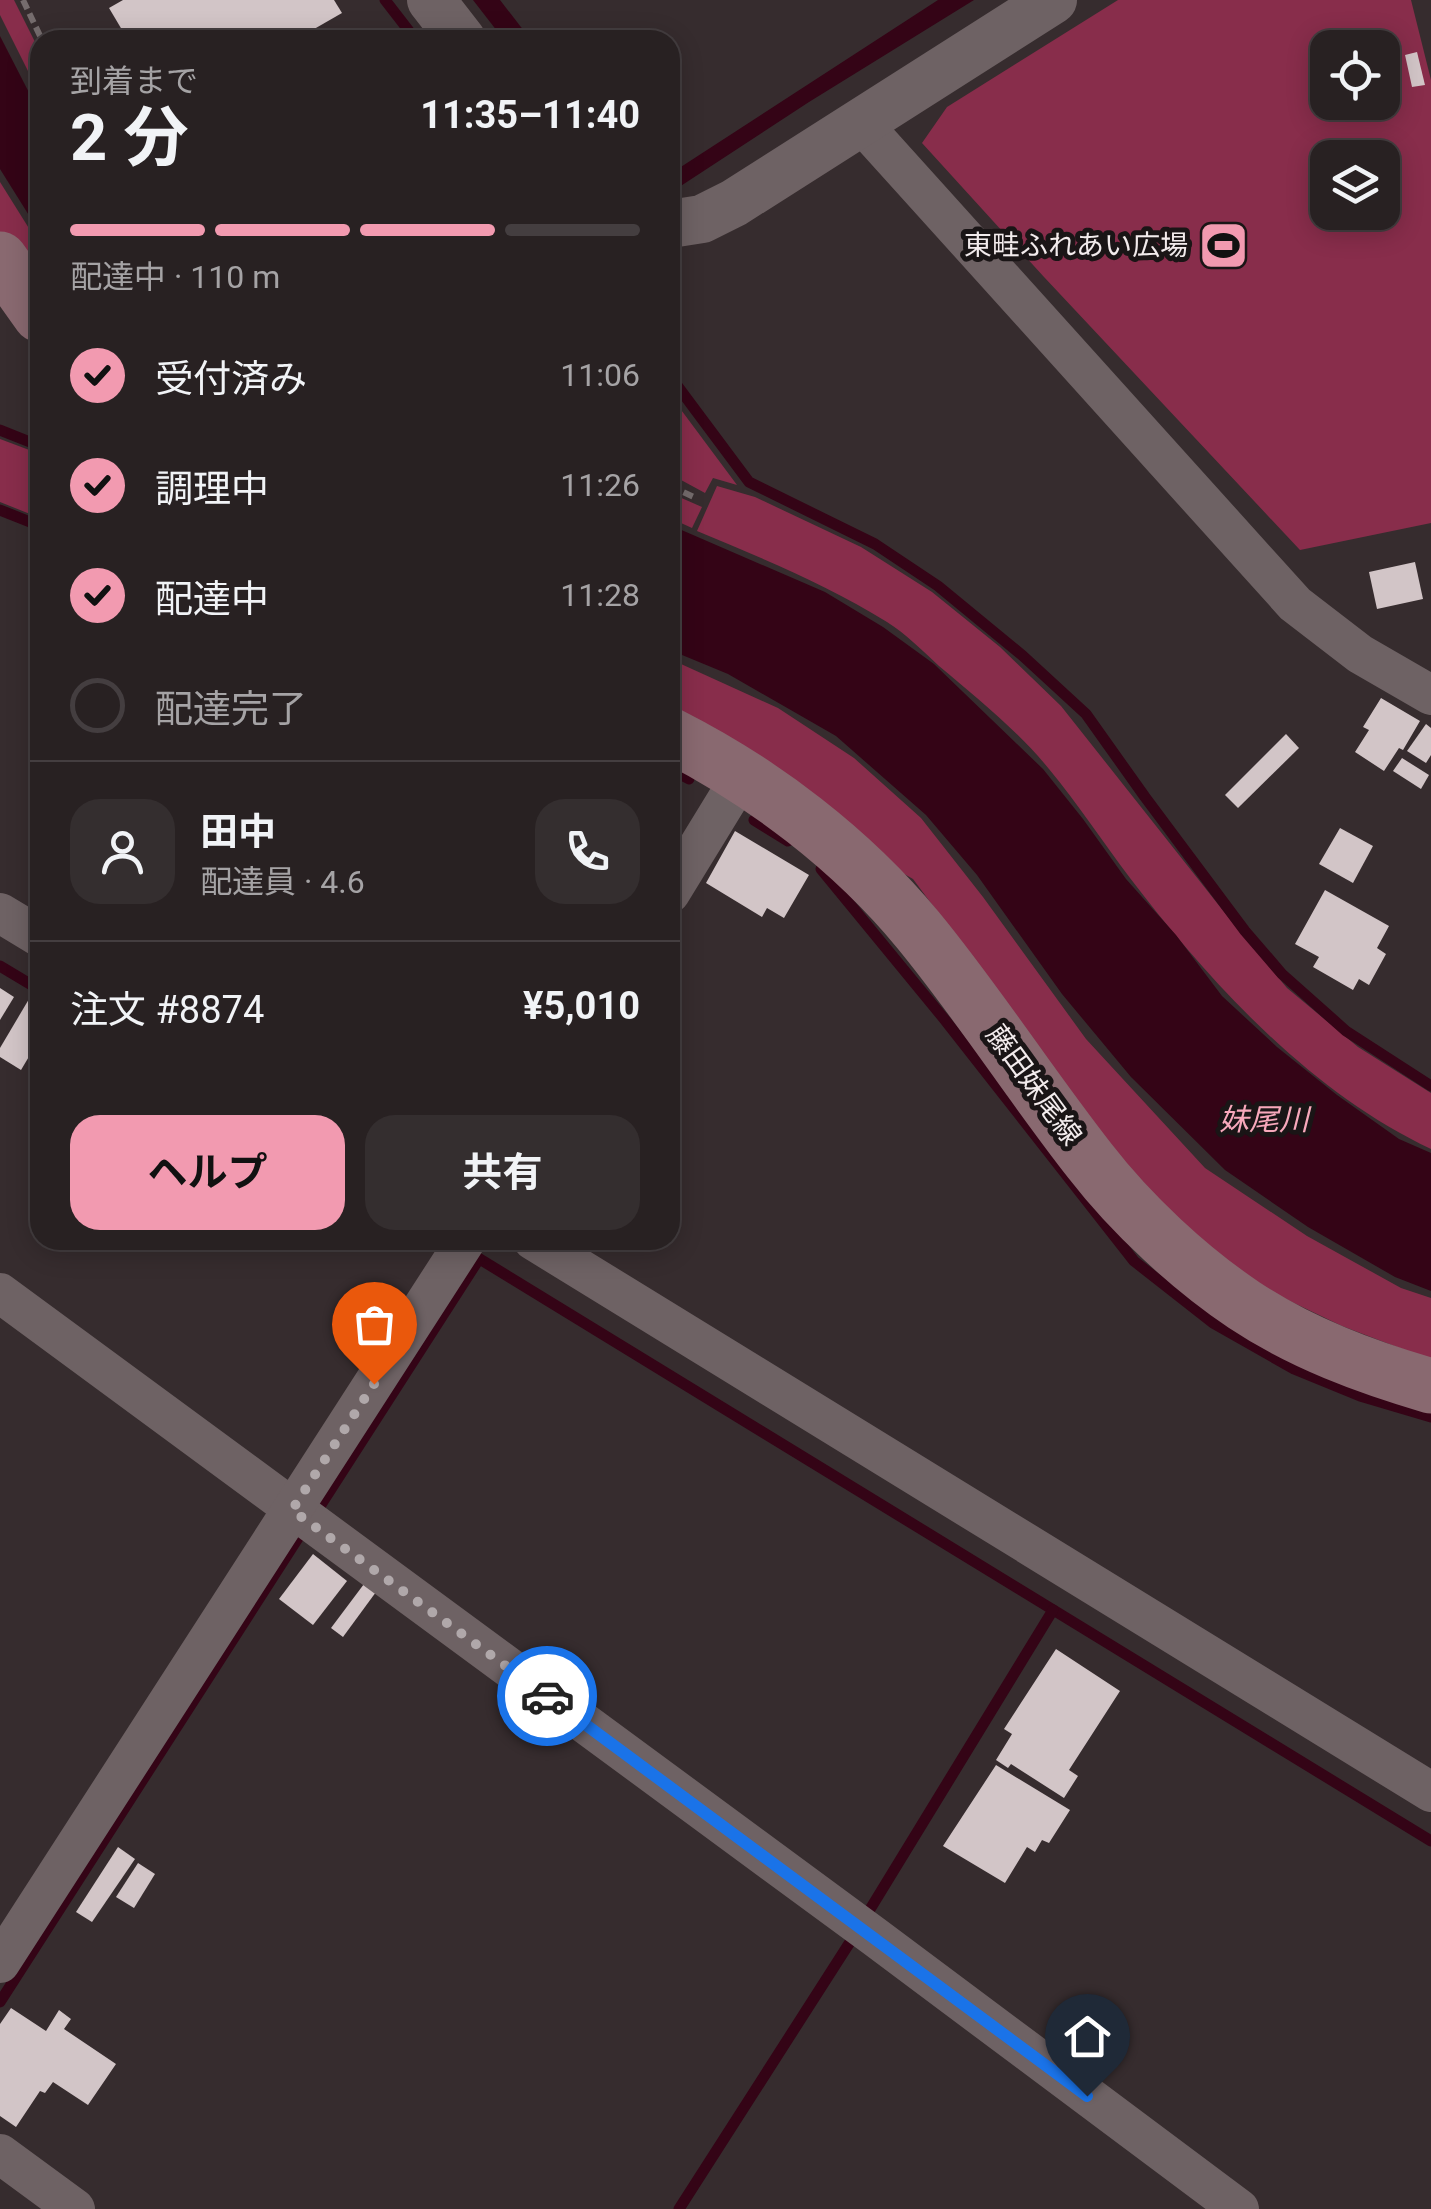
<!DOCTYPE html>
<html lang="ja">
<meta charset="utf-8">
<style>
body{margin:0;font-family:Roboto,"Noto Sans JP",sans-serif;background:#342e2f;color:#f1f3f6;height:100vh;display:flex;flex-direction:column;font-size:38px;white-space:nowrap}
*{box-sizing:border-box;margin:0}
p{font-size:32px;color:#a5a3a5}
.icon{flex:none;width:55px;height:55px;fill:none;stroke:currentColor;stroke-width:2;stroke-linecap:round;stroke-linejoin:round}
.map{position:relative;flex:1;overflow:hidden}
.panel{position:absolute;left:30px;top:30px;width:650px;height:1220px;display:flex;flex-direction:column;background:#282122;border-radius:30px;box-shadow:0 5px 25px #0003,0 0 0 2px #443e40}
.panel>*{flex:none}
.tools{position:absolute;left:1310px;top:30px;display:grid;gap:20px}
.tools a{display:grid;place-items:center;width:90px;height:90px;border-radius:20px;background:#282122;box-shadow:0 5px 25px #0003,0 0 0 2px #443e40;font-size:50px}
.pin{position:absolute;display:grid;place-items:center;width:85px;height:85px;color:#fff;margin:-102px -42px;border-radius:50% 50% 50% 0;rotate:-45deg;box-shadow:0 0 10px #0007}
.pin .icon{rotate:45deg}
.courier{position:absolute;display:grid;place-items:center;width:100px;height:100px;margin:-50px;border:8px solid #1a73e8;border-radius:50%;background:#fff;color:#222;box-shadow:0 2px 12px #0007}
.summary em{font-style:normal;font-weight:700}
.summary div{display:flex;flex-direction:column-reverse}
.summary{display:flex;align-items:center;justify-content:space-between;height:170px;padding:0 40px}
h1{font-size:65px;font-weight:700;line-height:75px}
.bar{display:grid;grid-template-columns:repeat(4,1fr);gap:15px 10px;align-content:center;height:120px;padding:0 40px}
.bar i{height:12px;border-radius:8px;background:#443e40}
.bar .current{background:#f29ab0}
.bar p{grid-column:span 4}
.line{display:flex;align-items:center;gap:25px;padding:0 40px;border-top:2px solid #443e40}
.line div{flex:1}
.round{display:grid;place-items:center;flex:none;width:105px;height:105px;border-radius:30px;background:#342e2f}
ol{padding:0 40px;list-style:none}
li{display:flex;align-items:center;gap:30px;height:110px}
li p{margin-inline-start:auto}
li .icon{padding:10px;border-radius:50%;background:#f29ab0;color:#111;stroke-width:4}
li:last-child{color:#a5a3a5}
li i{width:55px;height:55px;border:5px solid #443e40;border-radius:50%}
.action{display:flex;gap:20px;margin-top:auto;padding:20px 40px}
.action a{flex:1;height:115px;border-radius:30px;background:#f29ab0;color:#111;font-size:40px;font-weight:700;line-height:115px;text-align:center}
.action a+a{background:#342e2f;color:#f1f3f6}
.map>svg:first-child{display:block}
.green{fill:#882d4b;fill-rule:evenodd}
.water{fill:#340416}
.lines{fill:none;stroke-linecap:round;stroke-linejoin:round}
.stream{stroke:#340416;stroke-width:11}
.building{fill:#d2c5c7}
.path{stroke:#756c6d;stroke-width:6;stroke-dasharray:10 5;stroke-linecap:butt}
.minor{stroke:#6e6264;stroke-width:40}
.tertiary{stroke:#6e6264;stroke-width:48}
.secondary{stroke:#896970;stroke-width:55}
.done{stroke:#b0a8aa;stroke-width:10;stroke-dasharray:0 18}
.route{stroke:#1a73e8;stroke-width:12}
.labels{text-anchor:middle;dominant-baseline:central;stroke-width:10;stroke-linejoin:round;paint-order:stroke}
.poi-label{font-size:28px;fill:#f2ebec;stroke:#1a1516;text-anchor:end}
.street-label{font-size:28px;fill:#f2ebec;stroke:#1a1516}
.water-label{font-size:30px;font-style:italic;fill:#f7a8bb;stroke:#1a1516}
</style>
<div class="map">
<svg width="1431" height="2209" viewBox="0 0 1431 2209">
<rect width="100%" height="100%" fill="#362c2e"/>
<g class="green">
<path d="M0 0H14L40 52V95L0 15Z"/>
<path d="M1118 0H1411L1431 80V523L1300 550 1044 277 922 143 947 107ZM1328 48H1382V102H1328ZM1328 158H1382V212H1328Z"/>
<path d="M0 182 40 246V280L0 233Z"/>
<path d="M670 395 737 485 713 478 705 493 670 474Z"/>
<path d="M0 439 40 454V518L0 502Z"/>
<path d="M717 486 755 497 861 547 932 592 1000 647 1061 706 1240 932 1287 988 1358 1047 1431 1093V1149C1311 1093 1210 983 1130 878 1103 842 1078 804 1049 769 1018 731 977 698 939 666 923 651 906 634 887 622 827 585 762 558 697 531Z"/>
<path d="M670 493 702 507 692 528 670 518Z"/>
<path d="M670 659 778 708 854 758 921 818 983 897 1086 1039 1205 1168 1307 1236 1401 1288 1431 1298V1360L1342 1326 1246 1280 1174 1222 1108 1150 957 938 913 879 859 848 670 721Z"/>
</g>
<g class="water">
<path d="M473 0H500L531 40H504Z"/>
<path d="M938 0H974L809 102 670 193V174Z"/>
<path d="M0 36 40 114V233L0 169Z"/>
<path d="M670 525 825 592 883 627 934 664 1043 769 1083 819 1126 879 1176 935 1222 996 1277 1047 1337 1095 1399 1139 1431 1153V1291L1395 1277 1308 1227 1225 1170 1131 1077 1062 994 977 875 926 815 836 736 728 674 670 650Z"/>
</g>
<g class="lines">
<g class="stream">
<path d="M385 0 416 40"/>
<path d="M670 376 749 482 875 544 938 586 1023 656 1086 714 1145 797 1245 931 1282 974 1346 1031 1431 1086"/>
<path d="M0 430 40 446"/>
<path d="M0 510 40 526"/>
<path d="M670 769 689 779"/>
<path d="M754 820 788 841"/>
<path d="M821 869 945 1020 1134 1261 1213 1323 1294 1369 1360 1396 1431 1417"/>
<path d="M0 966 40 990"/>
<path d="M465 1250 1431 1841"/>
<path d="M315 1514 479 1259"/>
<path d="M869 1911 1053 1610"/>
<path d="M0 2002 300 1535"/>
<path d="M679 2209 852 1939"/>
</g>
</g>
<g class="building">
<path d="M123 0H334L342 13 295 40H128L109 8Z"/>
<path d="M1417 52 1425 85 1412 87 1405 55Z"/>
<path d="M1415 562 1423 599 1377 609 1369 572Z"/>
<path d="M1381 698 1420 721 1403 750 1399 748 1384 771 1355 752 1369 730 1363 727Z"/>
<path d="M1426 724 1431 728V755L1426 763 1407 751Z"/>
<path d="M1286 734 1299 748 1238 808 1225 795Z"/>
<path d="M1402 758 1429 775 1421 789 1393 771Z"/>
<path d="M1340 828 1373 846 1353 883 1319 864Z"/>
<path d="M735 831 809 875 784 918 767 908 762 917 706 883Z"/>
<path d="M1325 890 1389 926 1377 948 1386 954 1369 985 1359 979 1353 990 1313 967 1319 957 1295 944Z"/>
<path d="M0 988 14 997 0 1020Z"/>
<path d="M29 999 40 1005V1038L21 1070 0 1057V1048Z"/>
<path d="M313 1554 347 1581 313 1625 279 1599Z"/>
<path d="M364 1584 376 1592 343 1637 331 1628Z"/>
<path d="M1056 1649 1120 1691 1069 1770 1078 1776 1064 1798 1011 1764 1008 1768 996 1760 1012 1734 1004 1729Z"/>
<path d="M996 1765 1070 1810 1049 1843 1042 1840 1035 1852 1027 1847 1005 1883 943 1846Z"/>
<path d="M118 1847 135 1859 92 1922 76 1912Z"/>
<path d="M138 1863 155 1874 134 1908 116 1897Z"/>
<path d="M11 2008 46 2031 59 2010 71 2019 64 2029 116 2064 88 2105 53 2082 45 2093 40 2091 16 2127 0 2116V2024Z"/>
</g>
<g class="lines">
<g class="path">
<path d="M23 0 42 40"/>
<path d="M670 486 696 498"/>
</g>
<g class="minor">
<path d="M862 124 1295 604 1360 654 1431 695"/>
<path d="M670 893 741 777"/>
<path d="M0 913 40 937"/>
<path d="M533 1240 1431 1792"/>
<path d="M0 1293 875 1937 1239 2209"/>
<path d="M0 1963 466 1240"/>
<path d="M0 2154 75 2209"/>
</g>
<g class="tertiary">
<path d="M431 0 462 40"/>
<path d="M670 224 702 219 734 203 1053 0"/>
</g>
<g class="secondary">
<path d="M0 259 40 315"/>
<path d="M670 735C763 782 852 850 918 930 979 1004 1031 1086 1090 1161 1131 1214 1189 1268 1244 1305 1301 1343 1366 1367 1431 1386"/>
</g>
</g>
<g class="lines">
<path class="done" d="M374 1384 292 1510 547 1696"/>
<path class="route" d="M547 1696 1087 2096"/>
</g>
<defs>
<symbol id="stadium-square" viewBox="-11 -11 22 22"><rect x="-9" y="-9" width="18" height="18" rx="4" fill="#f29ab0" stroke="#1a1516"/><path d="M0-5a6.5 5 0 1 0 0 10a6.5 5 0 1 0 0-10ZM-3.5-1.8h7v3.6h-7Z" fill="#111"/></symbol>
</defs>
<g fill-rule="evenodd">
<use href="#stadium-square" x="1196" y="218" width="55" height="55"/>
</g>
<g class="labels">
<g class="poi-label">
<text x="1188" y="245">東畦ふれあい広場</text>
</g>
<g class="street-label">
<text transform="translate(1034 1085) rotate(54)">藤田妹尾線</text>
</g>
<g class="water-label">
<text x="1264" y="1119">妹尾川</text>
</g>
</g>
</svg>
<div class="tools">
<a><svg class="icon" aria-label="locate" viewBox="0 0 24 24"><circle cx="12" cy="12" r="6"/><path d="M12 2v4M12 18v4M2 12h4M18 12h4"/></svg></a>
<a><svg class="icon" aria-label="layers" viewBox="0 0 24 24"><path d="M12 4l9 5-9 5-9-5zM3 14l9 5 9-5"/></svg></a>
</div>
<div class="pin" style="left:374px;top:1384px;background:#ea580c"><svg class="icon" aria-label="bag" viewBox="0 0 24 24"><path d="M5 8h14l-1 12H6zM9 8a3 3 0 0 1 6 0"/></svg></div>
<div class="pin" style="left:1087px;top:2096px;background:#1f2937"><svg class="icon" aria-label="home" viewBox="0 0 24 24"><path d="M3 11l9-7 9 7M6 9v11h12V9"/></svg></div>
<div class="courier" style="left:547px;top:1696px"><svg class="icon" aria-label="car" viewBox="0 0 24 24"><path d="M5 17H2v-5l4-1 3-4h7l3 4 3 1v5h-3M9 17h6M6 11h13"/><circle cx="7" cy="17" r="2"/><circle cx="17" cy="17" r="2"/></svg></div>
<section class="panel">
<div class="summary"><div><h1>2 分</h1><p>到着まで</p></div><em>11:35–11:40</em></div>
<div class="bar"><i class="current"></i><i class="current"></i><i class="current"></i><i></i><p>配達中 · 110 m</p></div>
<ol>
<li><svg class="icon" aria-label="check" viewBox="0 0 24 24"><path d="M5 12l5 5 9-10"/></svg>受付済み<p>11:06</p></li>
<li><svg class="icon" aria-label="check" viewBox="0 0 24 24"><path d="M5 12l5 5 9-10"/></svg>調理中<p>11:26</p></li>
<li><svg class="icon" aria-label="check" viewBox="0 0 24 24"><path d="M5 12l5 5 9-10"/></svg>配達中<p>11:28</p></li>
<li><i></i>配達完了</li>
</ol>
<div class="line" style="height:180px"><a class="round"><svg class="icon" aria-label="person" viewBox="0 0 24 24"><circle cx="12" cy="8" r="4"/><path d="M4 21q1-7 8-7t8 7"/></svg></a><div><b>田中</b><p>配達員 · 4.6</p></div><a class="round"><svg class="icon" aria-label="phone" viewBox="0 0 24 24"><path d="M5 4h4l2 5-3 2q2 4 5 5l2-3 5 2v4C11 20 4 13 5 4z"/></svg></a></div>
<div class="line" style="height:130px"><div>注文 #8874</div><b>¥5,010</b></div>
<div class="action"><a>ヘルプ</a><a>共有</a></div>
</section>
</div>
